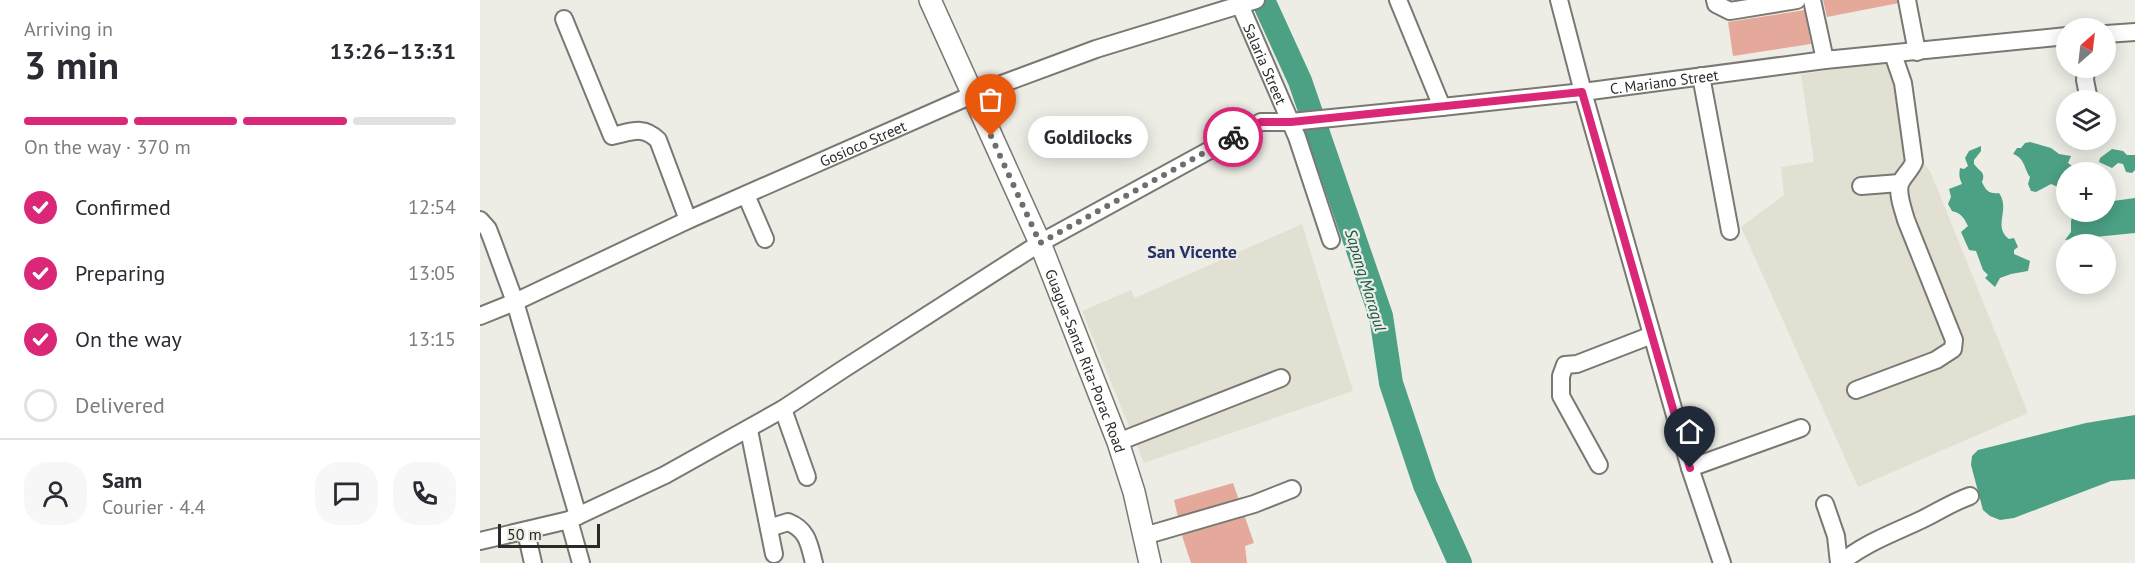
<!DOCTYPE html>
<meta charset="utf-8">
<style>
body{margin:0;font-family:"PT Sans",sans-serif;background:#f7f7f7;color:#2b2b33;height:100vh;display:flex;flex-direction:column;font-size:22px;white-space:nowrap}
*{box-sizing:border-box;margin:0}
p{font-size:20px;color:#7c7c81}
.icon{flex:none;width:33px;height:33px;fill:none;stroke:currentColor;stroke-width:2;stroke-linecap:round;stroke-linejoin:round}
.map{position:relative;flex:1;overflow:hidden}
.side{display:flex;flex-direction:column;background:#fff;width:480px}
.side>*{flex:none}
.needle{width:39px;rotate:28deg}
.tools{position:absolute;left:1576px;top:18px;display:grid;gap:12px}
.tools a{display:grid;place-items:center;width:60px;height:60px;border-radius:50%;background:#fff;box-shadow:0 3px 15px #0003;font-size:30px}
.scale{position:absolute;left:18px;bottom:15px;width:102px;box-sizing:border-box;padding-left:6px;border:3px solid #2b2a28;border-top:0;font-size:16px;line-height:21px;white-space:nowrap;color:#2b2a28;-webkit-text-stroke:4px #edede6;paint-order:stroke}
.pin{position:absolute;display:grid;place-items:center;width:51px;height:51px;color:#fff;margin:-62px -26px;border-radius:50% 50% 50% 0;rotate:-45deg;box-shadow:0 0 6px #0007}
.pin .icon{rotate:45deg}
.courier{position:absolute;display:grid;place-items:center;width:60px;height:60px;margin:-30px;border:4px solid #db2777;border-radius:50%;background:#fff;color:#222;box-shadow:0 2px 8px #0007}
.bubble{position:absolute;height:42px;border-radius:21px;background:#fff;box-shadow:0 3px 15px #0003;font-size:20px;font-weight:600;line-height:42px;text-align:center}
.headline em{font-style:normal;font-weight:600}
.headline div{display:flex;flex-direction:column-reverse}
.headline{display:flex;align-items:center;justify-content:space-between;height:102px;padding:0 24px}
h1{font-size:39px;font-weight:600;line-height:45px}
.bar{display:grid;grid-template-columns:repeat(4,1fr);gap:9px 6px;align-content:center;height:72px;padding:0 24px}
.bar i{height:8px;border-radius:4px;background:#e1e1e2}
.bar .on{background:#db2777}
.bar p{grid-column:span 4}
.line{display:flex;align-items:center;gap:15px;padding:0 24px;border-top:2px solid #e1e1e2}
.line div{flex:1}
.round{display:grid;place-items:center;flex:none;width:63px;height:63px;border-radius:24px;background:#f7f7f7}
ol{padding:0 24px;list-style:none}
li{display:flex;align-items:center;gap:18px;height:66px}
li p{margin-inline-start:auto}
li .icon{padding:6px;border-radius:50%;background:#db2777;color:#fff;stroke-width:4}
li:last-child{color:#7c7c81}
li i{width:33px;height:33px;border:3px solid #e1e1e2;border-radius:50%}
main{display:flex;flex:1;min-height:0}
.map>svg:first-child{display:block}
.built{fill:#e2e0d2}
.green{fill:#e5a99b}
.water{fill:#4ca185}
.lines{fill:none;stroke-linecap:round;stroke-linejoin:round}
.river{stroke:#4ca185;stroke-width:24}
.minor-casing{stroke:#797872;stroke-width:20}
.major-casing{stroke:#797872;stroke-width:24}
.minor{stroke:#fff;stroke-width:16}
.major{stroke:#fff;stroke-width:21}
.done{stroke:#6f6e6a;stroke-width:6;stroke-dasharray:0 10.8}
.route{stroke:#db2777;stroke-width:8}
.labels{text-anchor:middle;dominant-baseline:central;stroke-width:4.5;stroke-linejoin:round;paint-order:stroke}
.street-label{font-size:15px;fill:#2b2a28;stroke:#edede6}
.water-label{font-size:16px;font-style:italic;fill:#155946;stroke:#edede6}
.quarter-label{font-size:18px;font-weight:bold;fill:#253069;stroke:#edede6}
</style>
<main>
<section class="side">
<div class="headline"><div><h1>3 min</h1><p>Arriving in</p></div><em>13:26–13:31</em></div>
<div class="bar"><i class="on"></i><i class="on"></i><i class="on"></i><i></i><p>On the way · 370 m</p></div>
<ol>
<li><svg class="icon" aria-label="check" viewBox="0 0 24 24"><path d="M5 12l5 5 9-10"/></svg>Confirmed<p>12:54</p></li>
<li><svg class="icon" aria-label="check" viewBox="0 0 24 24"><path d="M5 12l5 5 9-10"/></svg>Preparing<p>13:05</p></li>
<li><svg class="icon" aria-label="check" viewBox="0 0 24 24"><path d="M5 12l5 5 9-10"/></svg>On the way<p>13:15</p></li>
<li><i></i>Delivered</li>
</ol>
<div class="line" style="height:108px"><a class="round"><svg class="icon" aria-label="person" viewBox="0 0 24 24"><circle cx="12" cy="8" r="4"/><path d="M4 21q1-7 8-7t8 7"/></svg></a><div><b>Sam</b><p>Courier · 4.4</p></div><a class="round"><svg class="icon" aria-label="chat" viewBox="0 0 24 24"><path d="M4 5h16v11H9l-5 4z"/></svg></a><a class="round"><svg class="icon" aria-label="phone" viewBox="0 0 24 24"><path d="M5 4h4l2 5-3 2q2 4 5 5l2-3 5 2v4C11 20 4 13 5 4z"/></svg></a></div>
</section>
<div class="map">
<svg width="1655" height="563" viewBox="0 0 1655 563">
<rect width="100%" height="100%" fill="#edede6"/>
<g class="built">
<path d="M1423 60 1440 156 1451 173 1548 413 1378 487 1261 227 1304 195 1301 167 1334 162 1321 74Z"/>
<path d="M822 224 873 391 664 463 602 311 651 290 655 298Z"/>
</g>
<g class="green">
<path d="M1343 0H1418L1419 3 1347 17Z"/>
<path d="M1325 10 1331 44 1253 56 1248 22Z"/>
<path d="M753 483 774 543 765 546 767 563H711L703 539 694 500Z"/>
</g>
<g class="water">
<path d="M1550 142 1571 148 1579 154 1591 156 1588 163 1592 166C1584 172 1581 177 1584 186L1580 188 1571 184 1556 192 1551 191 1548 184 1550 177C1544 169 1545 158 1533 154L1537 148H1541L1545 143Z"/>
<path d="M1501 146V151L1494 160V164C1500 172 1506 172 1502 182 1506 191 1509 194 1519 193 1531 210 1512 226 1529 239L1534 238 1538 247 1534 250V254L1550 261 1548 271 1531 274 1520 278 1515 287 1505 278 1508 275 1503 270 1496 251 1489 250 1481 232 1488 226C1484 218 1481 213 1472 211L1468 204 1471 197 1469 189 1482 184C1479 177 1479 175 1480 168L1484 169 1488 166 1485 158 1489 151Z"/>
<path d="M1632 149 1643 151 1647 155H1655V170L1652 173 1646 172 1643 164 1638 163 1632 168 1619 162 1620 158Z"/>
<path d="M1655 198V233L1585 240 1591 232V221L1594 212H1626V202Z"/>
<path d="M1655 415V479L1631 481 1534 518 1520 520 1510 516 1503 510 1491 465 1492 456 1498 450 1606 423Z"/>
</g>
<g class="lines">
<path class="river" d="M783 0 820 81 901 316 911 383 945 485 980 563"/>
<defs>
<g id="minor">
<path d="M918 0 962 107"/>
<path d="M1079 0 1103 92 1210 468 1242 563"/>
<path d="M1235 0 1236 4 1250 11 1317 0"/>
<path d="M1332 0 1345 60"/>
<path d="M1427 0 1437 52"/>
<path id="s1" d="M760 5 817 137 851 240"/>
<path d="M84 19 132 136C151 132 163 125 178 140L208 220"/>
<path d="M1626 34 1655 32"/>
<path d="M1606 68 1605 80 1609 100"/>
<path d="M1221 76 1250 231"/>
<path d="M1381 186 1420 183"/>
<path d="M266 195 285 239"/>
<path d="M0 220 8 229 13 242 35 302 98 516"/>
<path id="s2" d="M0 316 35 302 208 220 492 95 616 49 776 0"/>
<path d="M1376 390 1456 360 1473 349 1474 340 1426 220C1423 209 1417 194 1420 184 1423 176 1431 170 1434 162L1423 83 1413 54"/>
<path d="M303 409 327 477"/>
<path d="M269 430 294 554"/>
<path d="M638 442 801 378"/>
<path d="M1119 465 1081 396V376L1085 365 1097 364 1172 335"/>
<path d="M1210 468 1321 428"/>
<path d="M1345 504 1356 536 1359 563"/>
<path d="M89 520 101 563"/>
<path d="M289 528 308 522C328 530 329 544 334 563"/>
<path d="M46 532 53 563"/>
<path d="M664 536 774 504 812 489"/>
<path id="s3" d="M0 541 89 520 185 475 303 409 362 370 560 243 781 122H811L962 107 1103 92 1345 60 1587 36"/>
<path d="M1361 563C1384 543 1416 532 1443 519 1459 511 1473 502 1490 496"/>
</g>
<g id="major">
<path id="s4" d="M450 0 560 243 638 442 654 492 670 563"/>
</g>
</defs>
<use href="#minor" class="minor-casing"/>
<use href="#major" class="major-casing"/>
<use href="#minor" class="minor"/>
<use href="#major" class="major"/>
</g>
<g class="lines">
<path class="done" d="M511 136 560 243 753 137"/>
<path class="route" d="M753 137 781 122H811L1102 92 1210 468"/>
</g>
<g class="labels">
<g class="street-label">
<text stroke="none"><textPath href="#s1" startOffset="64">Salaria Street</textPath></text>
<text stroke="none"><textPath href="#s3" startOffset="1296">C. Mariano Street</textPath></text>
<text stroke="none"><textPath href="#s2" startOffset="420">Gosioco Street</textPath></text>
<text stroke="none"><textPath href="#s4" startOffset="393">Guagua-Santa Rita-Porac Road</textPath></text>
</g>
<g class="water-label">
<text transform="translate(886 280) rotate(73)">Sapang Maragul</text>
</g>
<g class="quarter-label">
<text x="712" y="251">San Vicente</text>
</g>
</g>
</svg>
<div class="tools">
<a><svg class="needle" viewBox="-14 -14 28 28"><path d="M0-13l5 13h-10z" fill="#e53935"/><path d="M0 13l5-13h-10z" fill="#7c7c81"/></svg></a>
<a><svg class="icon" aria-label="layers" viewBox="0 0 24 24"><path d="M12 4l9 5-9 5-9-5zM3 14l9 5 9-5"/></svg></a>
<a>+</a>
<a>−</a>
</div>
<div class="scale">50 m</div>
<div class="pin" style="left:511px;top:136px;background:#ea580c"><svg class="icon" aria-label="bag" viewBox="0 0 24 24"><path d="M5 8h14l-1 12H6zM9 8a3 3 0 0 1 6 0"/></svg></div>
<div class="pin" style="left:1210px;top:468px;background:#1f2937"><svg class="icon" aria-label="home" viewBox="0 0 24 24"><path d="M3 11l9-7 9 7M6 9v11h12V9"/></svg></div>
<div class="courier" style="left:753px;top:137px"><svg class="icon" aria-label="bike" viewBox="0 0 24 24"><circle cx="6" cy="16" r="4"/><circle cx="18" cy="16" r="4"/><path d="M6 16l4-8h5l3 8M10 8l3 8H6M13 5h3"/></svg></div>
<div class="bubble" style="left:548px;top:116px;width:120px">Goldilocks</div>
</div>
</main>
